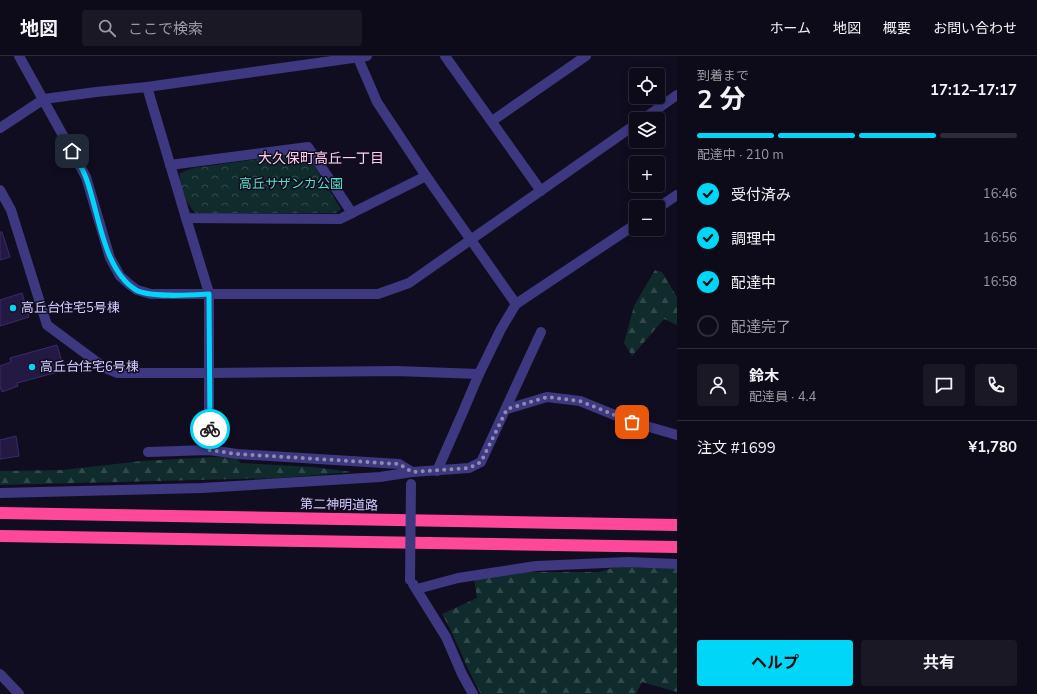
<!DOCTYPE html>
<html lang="ja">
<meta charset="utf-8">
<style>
body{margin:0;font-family:"Nunito Sans","Noto Sans JP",sans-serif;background:#1b1826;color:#f1f3f6;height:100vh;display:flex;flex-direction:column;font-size:15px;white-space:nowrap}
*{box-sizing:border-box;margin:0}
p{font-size:13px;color:#9a9aa2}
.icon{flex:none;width:22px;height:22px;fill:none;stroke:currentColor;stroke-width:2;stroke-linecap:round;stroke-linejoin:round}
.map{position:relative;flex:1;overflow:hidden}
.sheet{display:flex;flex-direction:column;background:#0d0a19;width:360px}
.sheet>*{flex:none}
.controls{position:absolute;left:629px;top:12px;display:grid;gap:8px}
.controls a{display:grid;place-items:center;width:36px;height:36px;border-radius:4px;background:#0d0a19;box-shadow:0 2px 10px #0003,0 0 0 1px #2d2b38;font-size:20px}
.pin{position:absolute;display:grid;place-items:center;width:34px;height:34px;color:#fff;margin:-17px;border-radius:8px;box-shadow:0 2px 6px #0006}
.courier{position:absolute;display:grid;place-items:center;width:40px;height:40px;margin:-20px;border:3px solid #00d6f7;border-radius:50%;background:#fff;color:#222;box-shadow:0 1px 5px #0007}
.summary em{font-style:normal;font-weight:700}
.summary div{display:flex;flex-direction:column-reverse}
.summary{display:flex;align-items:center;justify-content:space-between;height:68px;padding:0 20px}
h1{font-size:26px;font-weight:700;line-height:30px}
.bar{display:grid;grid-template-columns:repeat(4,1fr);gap:6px 4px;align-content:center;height:48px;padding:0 20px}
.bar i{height:5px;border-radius:3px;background:#2d2b38}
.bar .current{background:#00d6f7}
.bar p{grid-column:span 4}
.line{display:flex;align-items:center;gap:10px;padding:0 20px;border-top:1px solid #2d2b38}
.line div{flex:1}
.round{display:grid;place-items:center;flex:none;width:42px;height:42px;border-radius:4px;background:#1b1826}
ol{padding:0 20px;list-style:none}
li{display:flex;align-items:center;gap:12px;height:44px}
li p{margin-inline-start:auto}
li .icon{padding:4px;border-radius:50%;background:#00d6f7;color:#111;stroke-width:4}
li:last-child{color:#9a9aa2}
li i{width:22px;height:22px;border:2px solid #2d2b38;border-radius:50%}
.cta{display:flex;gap:8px;margin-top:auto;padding:8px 20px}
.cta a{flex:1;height:46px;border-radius:4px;background:#00d6f7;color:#111;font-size:16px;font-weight:700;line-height:46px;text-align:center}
.cta a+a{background:#1b1826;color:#f1f3f6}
header{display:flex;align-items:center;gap:24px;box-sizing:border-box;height:56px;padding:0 20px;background:#0d0a19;border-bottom:1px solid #2d2b38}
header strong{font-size:19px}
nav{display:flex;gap:22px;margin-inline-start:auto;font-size:14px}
.search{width:280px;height:36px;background:#1b1826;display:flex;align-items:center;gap:10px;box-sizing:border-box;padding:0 14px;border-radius:4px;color:#9a9aa2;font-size:15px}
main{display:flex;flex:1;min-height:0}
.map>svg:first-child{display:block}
.forest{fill:url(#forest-firs)}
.park{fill:url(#park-crowns)}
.building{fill:#231942;stroke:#3b2b6e}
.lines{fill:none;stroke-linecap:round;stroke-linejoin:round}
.minor{stroke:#3d3880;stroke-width:10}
.tertiary{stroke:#3d3880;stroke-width:10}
.motorway{stroke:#ff4899;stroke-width:12}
.minor-bridge{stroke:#3d3880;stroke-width:10}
.done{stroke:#908ab1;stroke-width:4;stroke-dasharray:0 7.2}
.route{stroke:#00d6f7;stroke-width:5}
.poi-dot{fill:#00d6f7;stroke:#110d21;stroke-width:1.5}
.labels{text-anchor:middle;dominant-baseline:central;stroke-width:3;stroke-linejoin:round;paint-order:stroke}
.park-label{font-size:13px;fill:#59dfc2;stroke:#110d21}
.poi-label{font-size:13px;fill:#d4cdff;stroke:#110d21;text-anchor:start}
.street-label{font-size:13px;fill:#d4cdff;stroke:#110d21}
.neighbourhood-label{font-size:14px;fill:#ffcfec;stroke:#110d21}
</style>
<header>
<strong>地図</strong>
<div class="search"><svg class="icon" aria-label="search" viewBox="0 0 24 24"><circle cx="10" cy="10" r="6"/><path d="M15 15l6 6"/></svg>ここで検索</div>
<nav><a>ホーム</a><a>地図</a><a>概要</a><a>お問い合わせ</a></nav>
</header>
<main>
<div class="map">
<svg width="677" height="638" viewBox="0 0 677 638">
<defs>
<pattern id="forest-firs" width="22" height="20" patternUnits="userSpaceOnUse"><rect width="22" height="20" fill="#102b2b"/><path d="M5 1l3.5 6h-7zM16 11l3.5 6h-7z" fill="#32494b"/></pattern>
<pattern id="park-crowns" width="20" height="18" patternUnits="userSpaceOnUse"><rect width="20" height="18" fill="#102b2b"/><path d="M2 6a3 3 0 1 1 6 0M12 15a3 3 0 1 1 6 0" fill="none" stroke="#32494b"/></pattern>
</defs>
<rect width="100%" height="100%" fill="#110d21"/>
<g class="forest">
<path d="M655 214 662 216 677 241V269L664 263 632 300 624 287 634 250Z"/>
<path d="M215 401 237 403 241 407 313 411 352 416 280 422 0 429V415L63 414 142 405Z"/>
<path d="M619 510 677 511V636L642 626 636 638H481C466 612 457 584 442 558L477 542 474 523 510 516H599Z"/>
</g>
<path class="park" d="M295 98 305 101 313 108 341 153 336 157H196C187 150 178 128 180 117L193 112Z"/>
<g class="building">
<path d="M0 176H2L10 201 0 204Z"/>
<path d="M22 237 29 261 0 270V244Z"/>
<path d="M57 289 64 313 57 314 58 316 17 327 18 330 2 336 0 331V310L11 306 10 302Z"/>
<path d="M16 380 19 400 0 403V384Z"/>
</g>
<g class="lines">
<g class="minor">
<path d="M445 0 541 135"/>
<path d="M147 31 186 162 340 163 426 120 377 46 358 2"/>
<path d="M492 65 586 0"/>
<path d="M0 72 44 43 96 36 147 31 367 0"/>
<path d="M170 109 308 91 352 157"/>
<path d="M426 120 516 248"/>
<path d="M0 134 11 154 47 269 105 312 117 317H210L396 315 479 318"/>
<path d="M658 152 677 139"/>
<path d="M186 162 209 237V394"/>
<path d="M507 353 547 341 580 345 632 366 677 379"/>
<path d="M148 396 209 394 237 398 399 408 412 416"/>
<path d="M437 415 462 358 479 318 501 273 516 248 636 168"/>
<path d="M0 437 202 432 380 421 412 416 469 412 481 406 541 276"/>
<path d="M413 528 446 581 462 618 473 638"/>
<path d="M417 533 458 522 536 510 628 506 677 508"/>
</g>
<g class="tertiary">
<path d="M19 0 86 121 110 202 120 220 129 228 137 234 151 238H378L409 227 636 68"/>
<path d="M643 63 677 39"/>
<path d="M0 618 19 638"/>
</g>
<g class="motorway">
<path d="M0 457 677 469"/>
<path d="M0 480 677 491"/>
</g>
<path class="minor-bridge" d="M410 524 411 428"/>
</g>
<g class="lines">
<path class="done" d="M210 373 209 394 237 398 399 408 412 416 469 412 481 406 507 353 547 341 580 345 632 366"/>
<path class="route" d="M72 95C77 104 83 113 86 122 99 156 103 214 136 234 151 242 191 239 209 238L210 373"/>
</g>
<g class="poi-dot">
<circle cx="13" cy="252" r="4"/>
<circle cx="32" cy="311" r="4"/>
</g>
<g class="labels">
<g class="park-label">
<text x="291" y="128">高丘サザンカ公園</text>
</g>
<g class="poi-label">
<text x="21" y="252">高丘台住宅5号棟</text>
<text x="40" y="311">高丘台住宅6号棟</text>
</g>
<g class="street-label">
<text transform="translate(339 449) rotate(1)">第二神明道路</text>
</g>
<g class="neighbourhood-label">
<text x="321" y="102">大久保町高丘一丁目</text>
</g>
</g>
</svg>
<div class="controls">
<a><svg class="icon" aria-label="locate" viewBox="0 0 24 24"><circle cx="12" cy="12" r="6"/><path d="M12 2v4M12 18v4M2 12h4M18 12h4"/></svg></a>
<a><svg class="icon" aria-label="layers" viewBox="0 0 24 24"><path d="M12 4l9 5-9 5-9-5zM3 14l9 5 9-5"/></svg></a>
<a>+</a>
<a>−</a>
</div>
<div class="pin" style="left:632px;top:366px;background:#ea580c"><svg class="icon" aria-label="bag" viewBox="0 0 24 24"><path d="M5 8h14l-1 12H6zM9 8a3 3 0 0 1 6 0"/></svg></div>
<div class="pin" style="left:72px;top:95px;background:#1f2937"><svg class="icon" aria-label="home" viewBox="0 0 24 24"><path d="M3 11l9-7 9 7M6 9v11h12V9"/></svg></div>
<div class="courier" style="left:210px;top:373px"><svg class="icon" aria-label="bike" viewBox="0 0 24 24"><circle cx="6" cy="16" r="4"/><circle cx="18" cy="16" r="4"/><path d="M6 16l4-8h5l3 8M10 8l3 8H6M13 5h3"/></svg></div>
</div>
<section class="sheet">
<div class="summary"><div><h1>2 分</h1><p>到着まで</p></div><em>17:12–17:17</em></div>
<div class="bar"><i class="current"></i><i class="current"></i><i class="current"></i><i></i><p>配達中 · 210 m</p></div>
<ol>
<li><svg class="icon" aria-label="check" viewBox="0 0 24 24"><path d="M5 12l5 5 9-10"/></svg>受付済み<p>16:46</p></li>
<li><svg class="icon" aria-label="check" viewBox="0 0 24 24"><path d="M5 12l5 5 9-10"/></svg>調理中<p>16:56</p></li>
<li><svg class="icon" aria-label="check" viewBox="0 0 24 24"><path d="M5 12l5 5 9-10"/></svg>配達中<p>16:58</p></li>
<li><i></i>配達完了</li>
</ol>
<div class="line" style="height:72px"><a class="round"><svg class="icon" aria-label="person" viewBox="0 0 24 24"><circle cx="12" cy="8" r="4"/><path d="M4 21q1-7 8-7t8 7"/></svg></a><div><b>鈴木</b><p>配達員 · 4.4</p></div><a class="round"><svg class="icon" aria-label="chat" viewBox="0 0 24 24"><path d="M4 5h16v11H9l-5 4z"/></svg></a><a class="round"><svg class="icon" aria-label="phone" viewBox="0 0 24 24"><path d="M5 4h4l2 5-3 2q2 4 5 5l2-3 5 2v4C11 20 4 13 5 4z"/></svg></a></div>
<div class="line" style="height:52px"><div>注文 #1699</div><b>¥1,780</b></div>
<div class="cta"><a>ヘルプ</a><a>共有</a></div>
</section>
</main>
